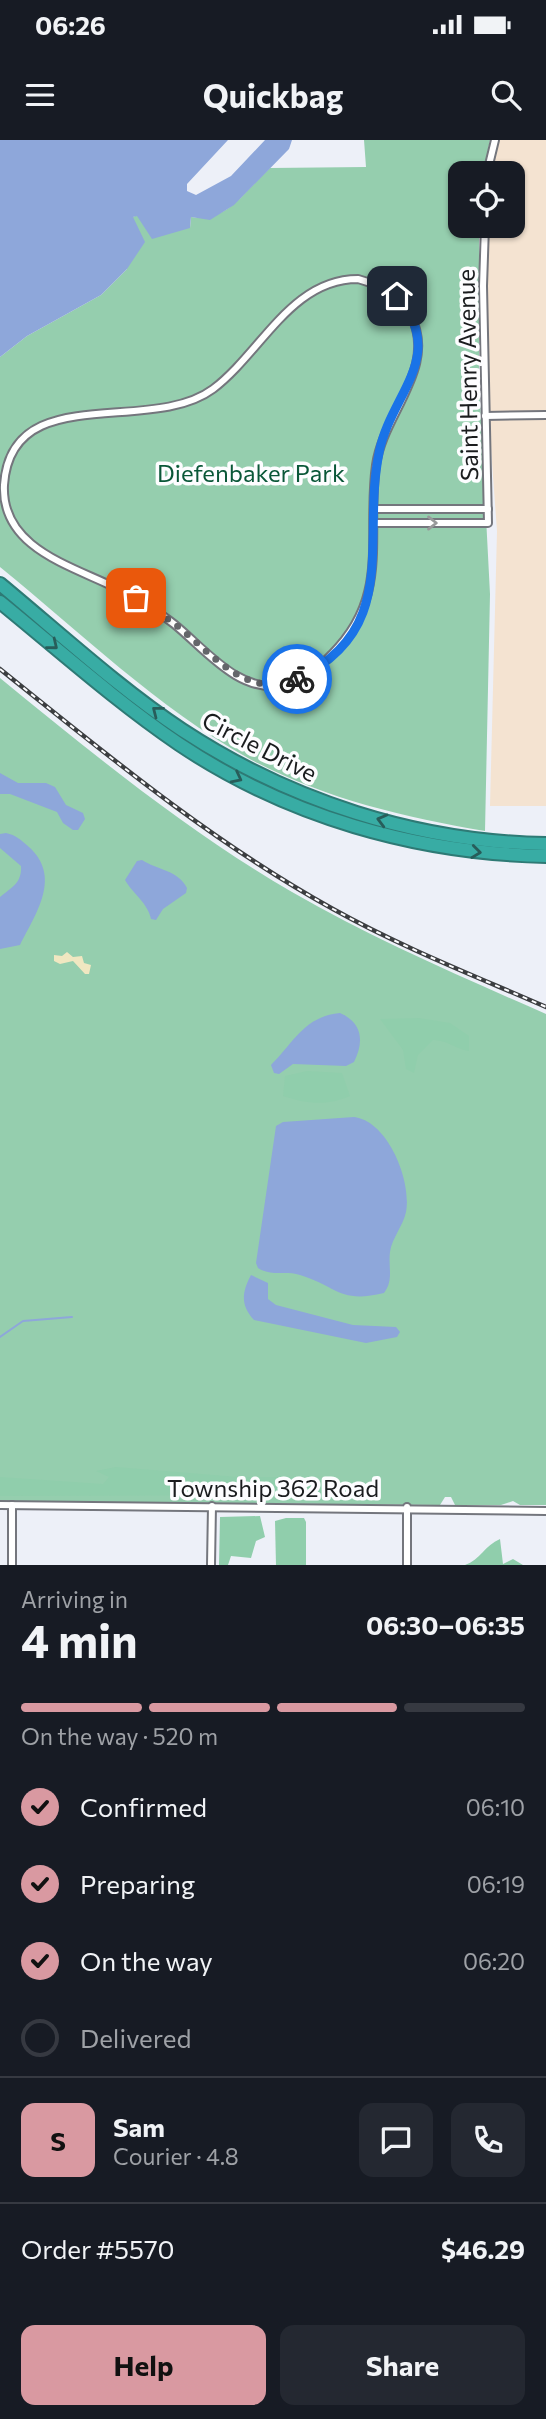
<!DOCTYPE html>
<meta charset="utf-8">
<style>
body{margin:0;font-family:Commissioner,sans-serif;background:#242831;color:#f1f3f6;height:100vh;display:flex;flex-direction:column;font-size:26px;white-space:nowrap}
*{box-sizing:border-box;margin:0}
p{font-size:23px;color:#9ea1a6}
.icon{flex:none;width:38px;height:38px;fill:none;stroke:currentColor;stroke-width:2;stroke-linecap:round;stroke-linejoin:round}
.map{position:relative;height:1425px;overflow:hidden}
.details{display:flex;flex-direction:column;background:#171b24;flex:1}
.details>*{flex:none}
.fabs{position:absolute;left:448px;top:21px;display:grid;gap:14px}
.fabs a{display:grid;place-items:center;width:77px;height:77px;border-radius:14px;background:#171b24;box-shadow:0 2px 5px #0004;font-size:35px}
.pin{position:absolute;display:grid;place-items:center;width:60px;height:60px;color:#fff;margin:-30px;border-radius:14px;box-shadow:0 4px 10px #0006}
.courier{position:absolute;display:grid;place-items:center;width:70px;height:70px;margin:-35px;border:5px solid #1a73e8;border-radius:50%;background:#fff;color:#222;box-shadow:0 2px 9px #0007}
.summary em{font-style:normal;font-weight:700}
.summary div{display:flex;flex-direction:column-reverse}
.summary{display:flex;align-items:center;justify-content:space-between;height:119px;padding:0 21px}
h1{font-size:46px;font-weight:700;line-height:52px}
.bar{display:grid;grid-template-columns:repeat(4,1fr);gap:10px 7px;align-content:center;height:84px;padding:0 21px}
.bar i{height:9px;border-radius:5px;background:#363941}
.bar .active{background:#d999a1}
.bar p{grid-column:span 4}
.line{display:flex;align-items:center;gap:18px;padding:0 21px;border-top:2px solid #363941}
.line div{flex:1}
.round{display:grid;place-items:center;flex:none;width:74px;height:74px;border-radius:14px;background:#242831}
ol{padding:0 21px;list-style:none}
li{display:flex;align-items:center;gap:21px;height:77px}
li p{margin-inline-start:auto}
li .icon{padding:7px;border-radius:50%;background:#d999a1;color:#111;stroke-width:4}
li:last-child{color:#9ea1a6}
li i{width:38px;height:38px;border:4px solid #363941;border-radius:50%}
.primary-button{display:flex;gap:14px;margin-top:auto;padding:14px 21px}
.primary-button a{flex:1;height:80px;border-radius:14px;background:#d999a1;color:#111;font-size:28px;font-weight:700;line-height:80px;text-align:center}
.primary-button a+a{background:#242831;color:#f1f3f6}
.status{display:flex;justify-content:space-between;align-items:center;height:49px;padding:0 35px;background:#171b24;direction:ltr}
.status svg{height:19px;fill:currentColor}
header{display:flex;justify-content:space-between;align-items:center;height:91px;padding:0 21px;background:#171b24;font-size:32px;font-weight:700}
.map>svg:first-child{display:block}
.commercial{fill:#f4e3d1}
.green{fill:#95ceae}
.forest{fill:#90ceac}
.sand{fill:#f0e7c1}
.water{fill:#8ea7da}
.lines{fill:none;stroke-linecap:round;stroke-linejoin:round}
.stream{stroke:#8ea7da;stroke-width:2}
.street-casing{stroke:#74767d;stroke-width:10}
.highway-casing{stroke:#2e7a75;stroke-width:16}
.street{stroke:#fff;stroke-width:6}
.highway{stroke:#38aca4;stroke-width:12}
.rail-casing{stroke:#3c3e41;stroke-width:4.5}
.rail{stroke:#fdfdff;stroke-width:2;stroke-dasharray:5;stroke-linecap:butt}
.oneway{stroke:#98999a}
.oneway2{stroke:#285d5a}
.done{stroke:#64666a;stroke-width:7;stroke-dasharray:0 12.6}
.route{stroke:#1a73e8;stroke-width:9}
.labels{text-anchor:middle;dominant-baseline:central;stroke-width:7;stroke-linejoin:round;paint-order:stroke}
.street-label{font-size:24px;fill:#1a1c1e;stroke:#fdfdff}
.park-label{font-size:24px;fill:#0a5738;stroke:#fdfdff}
</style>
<div class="status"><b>06:26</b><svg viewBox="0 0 49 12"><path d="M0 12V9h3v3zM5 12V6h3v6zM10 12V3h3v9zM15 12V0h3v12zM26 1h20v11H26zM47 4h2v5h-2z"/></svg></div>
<header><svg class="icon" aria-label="menu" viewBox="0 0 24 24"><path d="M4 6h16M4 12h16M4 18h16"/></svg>Quickbag<svg class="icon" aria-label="search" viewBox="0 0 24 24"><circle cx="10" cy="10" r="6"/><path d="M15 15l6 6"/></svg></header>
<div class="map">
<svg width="546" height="1425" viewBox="0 0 546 1425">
<rect width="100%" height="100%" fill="#edf0f8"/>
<path class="commercial" d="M498 0H546V666H490L497 391 490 295 487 155 489 86H513V33H492Z"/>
<g class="green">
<path d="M364 0H490L483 33H460V86H479V242L490 454 485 691C403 677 322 658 248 618 158 568 80 492 0 427V217L27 196 101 155 127 129 133 77 137 75 190 88 191 77C229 82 243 52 270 28L366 27Z"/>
<path d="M0 538C93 614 187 691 292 752 373 799 460 836 546 874V1365H520L513 1361 501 1365H455L451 1357H445L440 1365 0 1361Z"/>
</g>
<g class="forest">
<path d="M419 878 450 883 469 896V911C455 909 450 901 433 900L418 915 414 933 406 929 403 910 380 879Z"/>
<path d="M307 931 342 933 350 956C327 966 307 964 283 956L285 936Z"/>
<path d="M116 1327 238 1337H296L331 1347 333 1351 327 1355 0 1356V1337L103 1344 109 1337 96 1331Z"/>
<path d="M260 1376 265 1397 256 1401 251 1418 231 1416 228 1425H219L220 1377Z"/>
<path d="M286 1378H304L306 1382V1425H276L275 1381Z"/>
<path d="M500 1399 503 1424 513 1419 523 1425H465C480 1420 485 1405 500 1399Z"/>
</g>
<path class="sand" d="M67 812 73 817 82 816 84 823 91 825 89 834H85L73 821 60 824 54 821V815L62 816Z"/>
<g class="water">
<path d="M0 0H228L187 44V51L196 55 231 36 265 0H292L289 9 234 65 210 80 191 77 190 88 152 99 137 76 133 77 145 102 127 129 101 155 27 196 0 217Z"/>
<path d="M0 633 18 643H46L55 647 66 665 83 673 85 679 78 690H73L63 683 57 672 10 654H0Z"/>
<path d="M6 693C16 695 21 700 29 707 62 737 36 773 20 805L0 809V757C12 747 22 743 21 726L0 708V694Z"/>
<path d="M142 720C157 730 178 730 187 748L186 753 163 769 156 780 151 779C148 763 133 754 125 740L137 721Z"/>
<path d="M340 873C363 883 364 902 354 922L346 926 293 924 279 934 274 933 271 925C294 902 305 876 340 873Z"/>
<path d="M354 977C388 981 412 1041 406 1072 403 1086 392 1098 390 1112 388 1127 394 1140 384 1153 339 1164 337 1146 300 1135 285 1130 272 1137 258 1128L256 1123 276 986 283 982Z"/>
<path d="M251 1135 268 1143V1159L276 1165 353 1185 396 1187 400 1192 397 1197 366 1203 254 1180C240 1165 242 1152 251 1135Z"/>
</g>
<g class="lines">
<path class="stream" d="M0 1197 23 1181 72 1177"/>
<defs>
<g id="street">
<path d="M487 33 495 0"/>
<path d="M358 139C379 145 398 153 410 174 439 227 383 274 376 325 366 397 391 455 332 514 320 527 302 541 283 545 239 554 205 509 174 484 156 470 135 458 114 447 69 425 1 407 4 345 11 239 150 296 213 249 261 213 291 139 358 139Z"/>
<path d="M485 276 546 275"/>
<path d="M375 369H488"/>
<path d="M376 383H488L483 146 485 86"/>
<path d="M0 1365 546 1371"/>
<path d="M12 1365V1425"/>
<path d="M211 1425 212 1366"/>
<path d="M407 1425V1367"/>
</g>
<g id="highway">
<path d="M0 444C58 492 120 549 182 590 290 661 417 702 546 704"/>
<path d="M0 462C59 510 116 561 179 604 288 677 416 713 546 716"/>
</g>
</defs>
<use href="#street" class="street-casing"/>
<use href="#highway" class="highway-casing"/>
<use href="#street" class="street"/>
<use href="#highway" class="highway"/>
<defs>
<path id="rail" d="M0 529C107 615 212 702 333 769 401 807 475 836 546 867"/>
</defs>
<use href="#rail" class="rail-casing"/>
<use href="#rail" class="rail"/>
</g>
<defs><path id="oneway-chevron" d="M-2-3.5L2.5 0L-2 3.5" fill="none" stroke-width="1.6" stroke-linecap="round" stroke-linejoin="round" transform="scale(1.75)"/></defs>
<use class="oneway" href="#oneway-chevron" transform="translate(432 383)"/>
<g class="oneway2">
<use href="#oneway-chevron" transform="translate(53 505) rotate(39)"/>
<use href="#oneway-chevron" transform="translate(157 571) rotate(-142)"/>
<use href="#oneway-chevron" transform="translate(237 638) rotate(27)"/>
<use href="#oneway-chevron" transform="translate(382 680) rotate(-165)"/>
<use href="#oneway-chevron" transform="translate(476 712) rotate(7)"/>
</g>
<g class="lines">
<path class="done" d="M136 458C148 466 161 474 172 482 210 510 244 561 297 539"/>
<path class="route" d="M297 539C402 489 361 400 379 313 390 254 449 217 397 156"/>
</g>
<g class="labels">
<g class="street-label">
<text transform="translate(467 235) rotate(-91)">Saint Henry Avenue</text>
<text transform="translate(260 606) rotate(27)">Circle Drive</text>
<text x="273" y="1347">Township 362 Road</text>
</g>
<g class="park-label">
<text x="251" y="332">Diefenbaker Park</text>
</g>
</g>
</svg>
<div class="fabs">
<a><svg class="icon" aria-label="locate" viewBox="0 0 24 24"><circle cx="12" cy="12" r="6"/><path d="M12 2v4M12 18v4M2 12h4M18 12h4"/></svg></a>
</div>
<div class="pin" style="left:136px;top:458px;background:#ea580c"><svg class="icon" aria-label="bag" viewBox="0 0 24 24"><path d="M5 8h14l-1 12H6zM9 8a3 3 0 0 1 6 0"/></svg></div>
<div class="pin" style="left:397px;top:156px;background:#1f2937"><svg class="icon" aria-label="home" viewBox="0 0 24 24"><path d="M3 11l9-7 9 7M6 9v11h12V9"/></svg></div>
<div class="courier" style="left:297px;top:539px"><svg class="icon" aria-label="bike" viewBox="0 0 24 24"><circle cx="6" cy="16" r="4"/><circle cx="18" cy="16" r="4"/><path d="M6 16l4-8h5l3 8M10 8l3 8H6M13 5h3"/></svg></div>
</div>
<section class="details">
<div class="summary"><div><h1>4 min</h1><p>Arriving in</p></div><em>06:30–06:35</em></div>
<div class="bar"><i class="active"></i><i class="active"></i><i class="active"></i><i></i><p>On the way · 520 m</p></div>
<ol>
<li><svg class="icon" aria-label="check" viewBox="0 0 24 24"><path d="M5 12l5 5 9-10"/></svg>Confirmed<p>06:10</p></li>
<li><svg class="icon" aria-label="check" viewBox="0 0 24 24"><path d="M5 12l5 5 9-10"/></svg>Preparing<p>06:19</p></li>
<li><svg class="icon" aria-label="check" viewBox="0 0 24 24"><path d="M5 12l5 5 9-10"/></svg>On the way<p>06:20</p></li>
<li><i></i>Delivered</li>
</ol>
<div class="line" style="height:126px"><b class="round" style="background:#d999a1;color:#111">S</b><div><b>Sam</b><p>Courier · 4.8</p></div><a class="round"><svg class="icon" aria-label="chat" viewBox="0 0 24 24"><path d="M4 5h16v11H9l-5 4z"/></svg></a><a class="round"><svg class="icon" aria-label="phone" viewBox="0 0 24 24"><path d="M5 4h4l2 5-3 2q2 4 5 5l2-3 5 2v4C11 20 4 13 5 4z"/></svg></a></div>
<div class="line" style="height:91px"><div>Order #5570</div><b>$46.29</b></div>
<div class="primary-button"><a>Help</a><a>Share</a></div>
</section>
